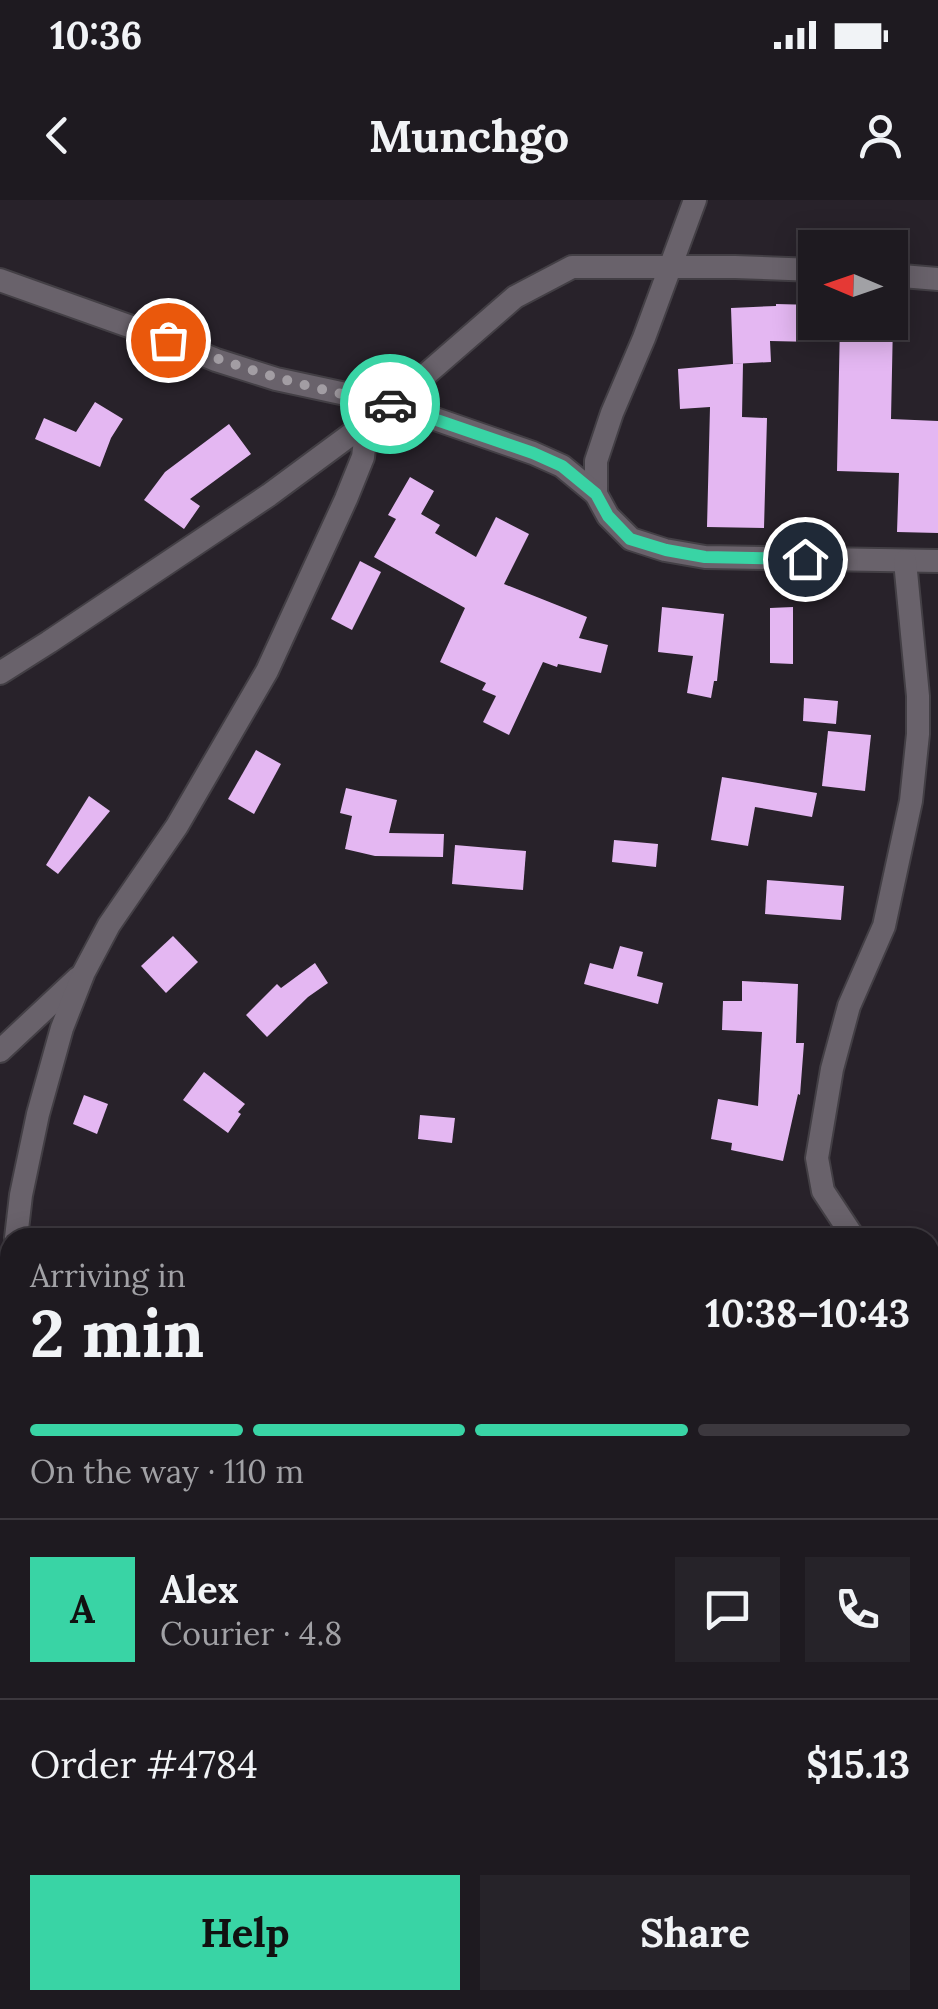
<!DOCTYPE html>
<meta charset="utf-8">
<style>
body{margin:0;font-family:Lora,serif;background:#262329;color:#f1f3f6;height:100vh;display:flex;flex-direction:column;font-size:38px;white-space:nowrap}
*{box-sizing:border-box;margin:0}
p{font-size:32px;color:#a1a1a5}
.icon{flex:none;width:55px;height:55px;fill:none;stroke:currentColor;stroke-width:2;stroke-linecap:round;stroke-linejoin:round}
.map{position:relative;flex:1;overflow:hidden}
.drawer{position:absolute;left:0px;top:1028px;width:940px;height:782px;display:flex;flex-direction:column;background:#1e1a20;border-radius:30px 30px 0 0;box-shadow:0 5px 25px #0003,0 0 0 2px #3c383e}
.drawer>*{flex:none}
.needle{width:65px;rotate:272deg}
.buttons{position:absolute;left:798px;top:30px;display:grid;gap:20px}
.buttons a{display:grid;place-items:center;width:110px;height:110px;border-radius:0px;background:#1e1a20;box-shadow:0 5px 25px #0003,0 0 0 2px #3c383e;font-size:50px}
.pin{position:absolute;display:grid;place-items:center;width:85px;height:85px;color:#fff;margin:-42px;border:5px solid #fff;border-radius:50%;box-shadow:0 2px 10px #0007}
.courier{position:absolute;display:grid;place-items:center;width:100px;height:100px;margin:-50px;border:8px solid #39d4a5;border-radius:50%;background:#fff;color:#222;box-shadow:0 2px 12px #0007}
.headline em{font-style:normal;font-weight:800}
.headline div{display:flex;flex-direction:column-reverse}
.headline{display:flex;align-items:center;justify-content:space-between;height:170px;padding:0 30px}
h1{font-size:65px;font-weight:800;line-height:75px}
.bar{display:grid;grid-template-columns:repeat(4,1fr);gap:15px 10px;align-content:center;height:120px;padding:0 30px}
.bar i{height:12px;border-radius:8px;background:#3c383e}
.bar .active{background:#39d4a5}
.bar p{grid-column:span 4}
.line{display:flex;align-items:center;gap:25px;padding:0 30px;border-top:2px solid #3c383e}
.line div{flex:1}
.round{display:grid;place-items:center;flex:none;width:105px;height:105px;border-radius:0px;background:#262329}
.button{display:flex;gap:20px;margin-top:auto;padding:20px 30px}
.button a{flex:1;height:115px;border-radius:0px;background:#39d4a5;color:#111;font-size:40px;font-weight:800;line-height:115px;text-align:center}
.button a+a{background:#262329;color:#f1f3f6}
.status{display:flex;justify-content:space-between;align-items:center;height:70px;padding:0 50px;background:#1e1a20;direction:ltr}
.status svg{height:28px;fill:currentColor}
header{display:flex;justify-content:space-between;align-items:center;height:130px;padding:0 30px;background:#1e1a20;font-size:45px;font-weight:800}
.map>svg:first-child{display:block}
.building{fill:#e4b7f2}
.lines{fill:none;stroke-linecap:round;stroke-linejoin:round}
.minor-casing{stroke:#433f45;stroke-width:26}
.minor{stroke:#69626b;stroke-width:22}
.done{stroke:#a29da3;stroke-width:10;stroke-dasharray:0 18}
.route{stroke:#39d4a5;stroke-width:12}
</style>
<div class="status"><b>10:36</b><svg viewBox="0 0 49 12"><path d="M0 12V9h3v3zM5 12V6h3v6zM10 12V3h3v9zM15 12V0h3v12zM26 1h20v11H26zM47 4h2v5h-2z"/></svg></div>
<header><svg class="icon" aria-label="back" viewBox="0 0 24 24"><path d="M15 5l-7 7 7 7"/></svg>Munchgo<svg class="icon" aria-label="person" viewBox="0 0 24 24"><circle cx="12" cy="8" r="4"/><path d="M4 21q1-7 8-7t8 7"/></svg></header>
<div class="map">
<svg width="938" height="1809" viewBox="0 0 938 1809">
<rect width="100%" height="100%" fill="#28222a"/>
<g class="building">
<path d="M776 104 815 105V142L770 141 771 162 733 164 731 108 776 106Z"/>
<path d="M840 122H893L891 219 938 221V333L897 332 899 273 837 271Z"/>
<path d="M743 163 742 217 767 218 764 328 707 327 710 207 680 209 678 169Z"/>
<path d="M95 202 123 219 111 238 100 267 35 239 44 218 76 232Z"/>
<path d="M229 224 251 254 190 299 200 306 184 329 144 300 165 272Z"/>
<path d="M410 277 434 291 421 314 440 325 435 333 476 357 496 317 529 334 504 384 587 417 579 438 608 445 601 473 558 464 557 467 543 462 509 535 483 522 496 496 482 490 486 483 440 462 465 408 374 357 396 319 388 315Z"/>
<path d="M360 361 381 372 352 430 331 419Z"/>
<path d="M662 407 724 414 717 481H714L711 498 687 493 693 456 658 452Z"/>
<path d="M793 407V464L770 463V408Z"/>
<path d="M804 498 838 501 836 524 803 521Z"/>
<path d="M828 531 871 535 865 591 822 586Z"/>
<path d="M256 550 281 564 254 614 228 599Z"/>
<path d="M722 577 817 593 812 617 755 607 748 646 711 640Z"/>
<path d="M346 588 397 600 389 633 444 634 443 657 375 656 345 649 352 616 340 613Z"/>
<path d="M89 596 110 611 58 674 46 665Z"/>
<path d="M614 640 658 644 656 667 612 662Z"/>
<path d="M455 645 526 651 523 690 452 684Z"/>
<path d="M767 680 844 686 841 720 765 714Z"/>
<path d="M173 736 198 762 166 793 141 766Z"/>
<path d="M620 746 643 752 637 776 663 783 658 804 584 784 590 763 613 769Z"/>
<path d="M315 763 328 783 308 797 267 837 246 815 277 784 281 788Z"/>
<path d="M742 781 798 784 796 843H804L800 895 798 894 783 961 731 950 732 943 711 939 718 899 758 906 762 832 722 830 723 801H742Z"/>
<path d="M204 872 245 904 238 912 241 914 228 933 183 900Z"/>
<path d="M84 895 108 904 97 934 73 924Z"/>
<path d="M420 915 455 918 452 943 418 939Z"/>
</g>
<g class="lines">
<defs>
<g id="minor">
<path d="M695 0 644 138 612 213 596 261V294L608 316 631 339 665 350 705 357 938 361"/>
<path d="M890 75 938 79"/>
<path d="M0 80 168 140 216 160 276 179 392 204 533 253 562 266 596 294"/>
<path d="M0 473 49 442 269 295 392 204 515 97 572 67H735L815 70"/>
<path d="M0 851 78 778"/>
<path d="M16 1038 21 995 38 914 62 828 84 772 109 725 177 626 267 471 346 299 363 257 367 223"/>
<path d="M854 1038 823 991 817 958 832 869 849 806 884 726 911 601 918 534V496L905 361"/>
<path d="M10 1083 5 1150 10 1237"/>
<path d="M930 1222 932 1246 930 1253"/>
<path d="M930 1569 938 1572"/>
<path d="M0 1661 10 1672"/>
<path d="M252 1800 256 1809"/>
<path d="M586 1809 590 1800"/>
</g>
</defs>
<use href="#minor" class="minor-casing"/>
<use href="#minor" class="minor"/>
</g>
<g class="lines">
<path class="done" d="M168 140C242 170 312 189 390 204"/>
<path class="route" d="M390 204 533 253 562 266 596 294 608 316 630 339 666 350 705 357 805 359"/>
</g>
</svg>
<div class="buttons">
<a><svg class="needle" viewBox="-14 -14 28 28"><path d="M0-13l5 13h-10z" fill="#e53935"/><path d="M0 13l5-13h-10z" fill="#a1a1a5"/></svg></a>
</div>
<div class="pin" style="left:168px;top:140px;background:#ea580c"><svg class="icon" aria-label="bag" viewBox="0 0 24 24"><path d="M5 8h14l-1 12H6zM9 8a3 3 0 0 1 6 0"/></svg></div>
<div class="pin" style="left:805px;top:359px;background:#1f2937"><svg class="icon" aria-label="home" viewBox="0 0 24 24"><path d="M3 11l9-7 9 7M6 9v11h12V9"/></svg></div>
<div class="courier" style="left:390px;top:204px"><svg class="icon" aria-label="car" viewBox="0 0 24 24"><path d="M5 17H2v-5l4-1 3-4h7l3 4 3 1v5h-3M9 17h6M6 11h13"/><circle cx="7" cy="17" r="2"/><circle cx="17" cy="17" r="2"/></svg></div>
<section class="drawer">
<div class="headline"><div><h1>2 min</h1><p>Arriving in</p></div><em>10:38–10:43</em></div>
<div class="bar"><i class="active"></i><i class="active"></i><i class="active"></i><i></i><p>On the way · 110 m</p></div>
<div class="line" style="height:180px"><b class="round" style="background:#39d4a5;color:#111">A</b><div><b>Alex</b><p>Courier · 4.8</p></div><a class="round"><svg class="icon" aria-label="chat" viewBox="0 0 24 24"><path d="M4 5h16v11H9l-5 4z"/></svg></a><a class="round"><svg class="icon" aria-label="phone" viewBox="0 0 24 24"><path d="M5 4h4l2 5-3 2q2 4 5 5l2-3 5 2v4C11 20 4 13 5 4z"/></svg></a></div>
<div class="line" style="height:130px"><div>Order #4784</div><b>$15.13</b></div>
<div class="button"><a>Help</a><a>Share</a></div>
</section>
</div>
